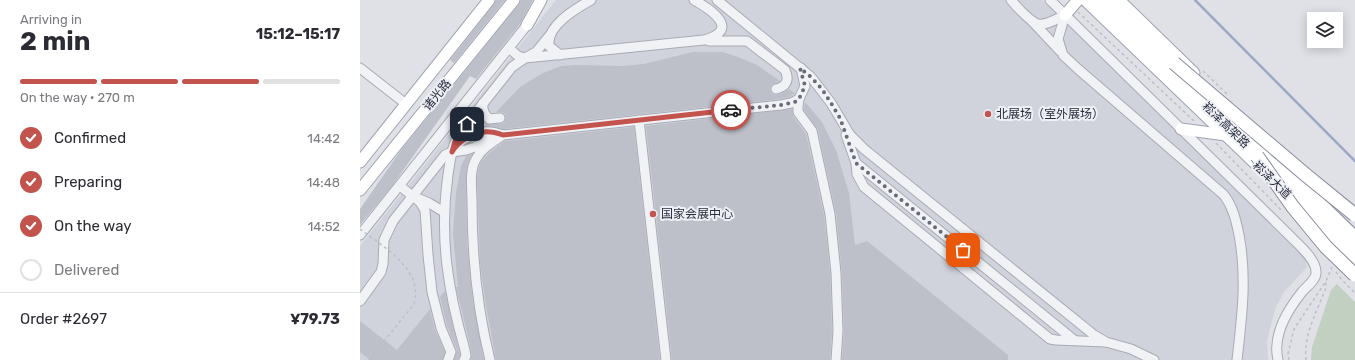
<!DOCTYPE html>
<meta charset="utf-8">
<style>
body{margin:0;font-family:Rubik,"Noto Sans SC",sans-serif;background:#f2f2f3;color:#2b2b33;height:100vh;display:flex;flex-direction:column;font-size:15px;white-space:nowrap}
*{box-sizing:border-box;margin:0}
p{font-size:13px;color:#7c7c81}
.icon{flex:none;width:22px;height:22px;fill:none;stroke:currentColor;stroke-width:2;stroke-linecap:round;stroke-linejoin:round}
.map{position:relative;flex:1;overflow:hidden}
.panel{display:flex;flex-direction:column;background:#fff;width:360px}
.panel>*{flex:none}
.buttons{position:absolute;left:947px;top:12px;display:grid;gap:8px}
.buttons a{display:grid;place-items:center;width:36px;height:36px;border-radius:0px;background:#fff;box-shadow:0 2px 10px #0003;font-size:20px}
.pin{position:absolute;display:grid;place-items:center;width:34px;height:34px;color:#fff;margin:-17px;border-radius:8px;box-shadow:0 2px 6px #0006}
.courier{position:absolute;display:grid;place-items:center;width:40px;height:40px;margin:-20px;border:3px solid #c3534d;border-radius:50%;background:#fff;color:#222;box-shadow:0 1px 5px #0007}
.overview em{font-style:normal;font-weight:700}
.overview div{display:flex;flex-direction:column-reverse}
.overview{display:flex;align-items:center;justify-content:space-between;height:68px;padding:0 20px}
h1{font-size:26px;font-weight:700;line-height:30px}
.bar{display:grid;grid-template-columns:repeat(4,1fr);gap:6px 4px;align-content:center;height:48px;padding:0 20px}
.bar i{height:5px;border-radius:3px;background:#e1e1e2}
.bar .active{background:#c3534d}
.bar p{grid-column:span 4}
.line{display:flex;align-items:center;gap:10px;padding:0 20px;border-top:1px solid #e1e1e2}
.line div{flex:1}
ol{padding:0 20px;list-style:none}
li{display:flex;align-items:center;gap:12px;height:44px}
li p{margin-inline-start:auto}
li .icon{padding:4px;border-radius:50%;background:#c3534d;color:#fff;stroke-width:4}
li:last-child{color:#7c7c81}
li i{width:22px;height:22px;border:2px solid #e1e1e2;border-radius:50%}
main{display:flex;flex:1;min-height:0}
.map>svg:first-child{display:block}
.built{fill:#d1d3dc}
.green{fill:#c2d0c1}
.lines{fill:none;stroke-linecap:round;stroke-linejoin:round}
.stream{stroke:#9da8c5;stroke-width:2.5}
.building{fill:#bdbfc9}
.minor-casing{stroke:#a8abb4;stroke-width:11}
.major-casing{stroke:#9fa3b2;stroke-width:13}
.highway-casing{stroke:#888c9d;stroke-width:15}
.path{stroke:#bdbfc6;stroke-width:1.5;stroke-dasharray:3 3;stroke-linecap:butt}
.minor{stroke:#f1f2f6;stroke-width:9}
.major{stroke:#fff;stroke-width:11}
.highway{stroke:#fff;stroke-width:13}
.highway-bridge-casing{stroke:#888c9d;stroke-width:15;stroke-linecap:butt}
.path-bridge{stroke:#bdbfc6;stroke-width:1.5;stroke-dasharray:3 3;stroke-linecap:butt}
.highway-bridge{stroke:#fff;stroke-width:13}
.done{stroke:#696c78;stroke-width:4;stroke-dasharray:0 7.2}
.route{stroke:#c3534d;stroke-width:5}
.poi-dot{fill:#c3534d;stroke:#eef0f5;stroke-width:1.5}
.labels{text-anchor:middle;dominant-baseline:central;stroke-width:4;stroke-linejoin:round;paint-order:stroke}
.street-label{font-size:12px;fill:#292d3d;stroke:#eef0f5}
.poi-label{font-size:12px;fill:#292d3d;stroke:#eef0f5;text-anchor:start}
</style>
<main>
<section class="panel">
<div class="overview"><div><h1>2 min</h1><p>Arriving in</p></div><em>15:12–15:17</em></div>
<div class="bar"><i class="active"></i><i class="active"></i><i class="active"></i><i></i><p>On the way · 270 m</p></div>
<ol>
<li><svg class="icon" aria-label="check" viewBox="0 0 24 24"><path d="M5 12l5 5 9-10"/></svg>Confirmed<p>14:42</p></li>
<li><svg class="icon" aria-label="check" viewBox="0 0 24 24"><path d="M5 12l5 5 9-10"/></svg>Preparing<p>14:48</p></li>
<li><svg class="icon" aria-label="check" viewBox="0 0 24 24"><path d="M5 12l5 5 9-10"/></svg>On the way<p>14:52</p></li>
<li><i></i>Delivered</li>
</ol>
<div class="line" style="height:52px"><div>Order #2697</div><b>¥79.73</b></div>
</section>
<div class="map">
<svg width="995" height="360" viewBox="0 0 995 360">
<rect width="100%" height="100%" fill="#dfe1e7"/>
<path class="built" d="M196 0H682L944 256 947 267 924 292 915 309 907 341 908 360H0V246Z"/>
<path class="green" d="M977 284 995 302V360H951L952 347 971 290Z"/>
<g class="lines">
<path class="stream" d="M835 0 995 161"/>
</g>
<g class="building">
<path d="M136 0H145L94 63 90 60 134 4Z"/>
<path d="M161 0H173L160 24 116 79 110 76 32 186 0 225V209L41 150 159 4Z"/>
<path d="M333 52H363L378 57 397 65 420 81 411 85 410 90 412 94 415 95 421 94 429 89 435 93 429 97 420 99 144 129 125 126 126 124H141L144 123 146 118 145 114 142 112H136L160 87 181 74 201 66 216 65 262 66 284 64Z"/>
<path d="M445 102 462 122 476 150 489 193 495 245 507 241 648 355V360H482L484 331 482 273 476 213 458 130 444 110Z"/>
<path d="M432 109 433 116 446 134 464 215 470 273 472 331 470 360H312L286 126Z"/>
<path d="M274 127 300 360H136L125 300 120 261 117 180 118 170 121 162 129 153 145 141Z"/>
<path d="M112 154 108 162 106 174 107 242 113 302 124 360H111L112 355 111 349 96 287H98L93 234 96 193 101 166 106 156Z"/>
<path d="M85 291 99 351 100 355 98 360H94L97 350 87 326 80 297Z"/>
<path d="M70 309 75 330 85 352 82 360H10L0 352V321L37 350Z"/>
</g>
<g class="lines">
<defs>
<g id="minor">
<path d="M357 0 451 77 471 103 490 135 504 149 734 335 746 342 771 349 794 360"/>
<path d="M651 0C657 7 669 21 678 24 686 26 698 18 705 15"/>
<path d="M690 0 930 236C938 244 957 260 956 273 956 280 946 287 942 292 930 307 918 326 917 345 916 350 917 355 918 360"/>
<path d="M705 15 698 39 703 55 718 69 864 195C873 207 876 220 879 235 887 277 882 317 877 360"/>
<path d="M672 21 700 51"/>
<path d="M349 41H387L425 70C430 80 426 87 416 89"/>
<path d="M149 48 158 56 165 58 176 52 190 35"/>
<path d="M200 55 189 46C186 26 215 9 231 0"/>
<path d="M0 68 46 104"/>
<path d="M441 68 445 86 439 99 438 106V112L452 131 470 214 476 273 478 331 476 360"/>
<path d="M123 103C122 110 124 114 129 119L140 118"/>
<path d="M279 120 306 360"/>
<path d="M486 135 496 163 497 174 504 187 679 330 690 339 696 340 745 342"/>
<path d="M496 163 714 340"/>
<path d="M40 186 60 202 65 210 68 255 72 292 81 328 91 352 88 360"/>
<path d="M57 198 69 203 84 212"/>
<path d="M0 235 171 20"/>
<path d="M0 301 21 272 23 264 24 240 33 221 85 155 92 152 106 150 115 147 133 137 143 135C137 133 131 131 124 132 115 133 98 140 94 149"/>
<path d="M104 360 106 356 105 350C88 291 79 237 88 175 90 161 92 146 99 134L152 67 165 58 344 40C381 30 352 10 334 0"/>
<path d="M130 360C117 308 112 255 112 202 112 188 109 171 116 159 122 148 133 142 143 135L421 105 431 103 439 99"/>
</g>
<g id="major">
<path d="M725 0 899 167"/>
<path d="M759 0 834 73"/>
<path d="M705 15 718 0"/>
<path d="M167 25 181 0"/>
<path d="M821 129 866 135"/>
<path d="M0 162 129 0"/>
<path d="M0 190 154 0"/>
<path d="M940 207 995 262"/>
</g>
<g id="highway">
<path d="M736 0 995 251"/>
<path d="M749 0 818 67"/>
<path d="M884 130 995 238"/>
</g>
</defs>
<use href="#minor" class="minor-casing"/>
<use href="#major" class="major-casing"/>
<use href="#highway" class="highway-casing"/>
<g class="path">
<path d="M718 12 834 121"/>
<path d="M843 71 868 95"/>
<path d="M856 143 923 212"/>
<path d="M0 218 12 203"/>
<path d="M976 272 982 280 995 293"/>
<path d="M929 360 928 354 934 329 966 281 972 267"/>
<path d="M946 360C943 336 957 311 966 288V281"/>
</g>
<use href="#minor" class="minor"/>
<use href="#major" class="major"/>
<use href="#highway" class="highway"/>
<defs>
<g id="highway-bridge">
<path d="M814 63 947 176 995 215"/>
<path d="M897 156 933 207 966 247 995 275"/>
</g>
</defs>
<use href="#highway-bridge" class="highway-bridge-casing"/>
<path class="path-bridge" d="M0 229C23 247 64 269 54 304L9 360"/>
<use href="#highway-bridge" class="highway-bridge"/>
</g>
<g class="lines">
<path class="done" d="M371 110 421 105 435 102 439 99 445 86 440 68 451 77 462 89 471 103 480 118 496 163 603 250"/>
<path class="route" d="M107 124 96 138 92 152C98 141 112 133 124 132 131 131 137 133 143 135L371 110"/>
</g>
<g class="poi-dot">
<circle cx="628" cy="114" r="4"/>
<circle cx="293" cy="214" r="4"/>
</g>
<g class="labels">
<g class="street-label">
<text transform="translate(77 95) rotate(-51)">诸光路</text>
<text transform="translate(866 125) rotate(44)">崧泽高架路</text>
<text transform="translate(912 180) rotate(44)">崧泽大道</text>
</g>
<g class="poi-label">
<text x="636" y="114">北展场（室外展场）</text>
<text x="301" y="214">国家会展中心</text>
</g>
</g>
</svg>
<div class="buttons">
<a><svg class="icon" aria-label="layers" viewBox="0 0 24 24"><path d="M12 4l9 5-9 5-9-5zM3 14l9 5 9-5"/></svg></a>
</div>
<div class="pin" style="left:603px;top:250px;background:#ea580c"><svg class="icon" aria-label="bag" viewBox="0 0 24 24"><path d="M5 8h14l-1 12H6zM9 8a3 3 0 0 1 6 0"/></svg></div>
<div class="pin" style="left:107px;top:124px;background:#1f2937"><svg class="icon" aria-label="home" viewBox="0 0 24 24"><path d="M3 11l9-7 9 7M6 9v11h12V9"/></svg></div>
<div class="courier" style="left:371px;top:110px"><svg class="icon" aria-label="car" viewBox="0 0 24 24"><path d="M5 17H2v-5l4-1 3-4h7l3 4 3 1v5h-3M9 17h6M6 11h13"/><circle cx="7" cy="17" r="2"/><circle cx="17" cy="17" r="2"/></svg></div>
</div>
</main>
